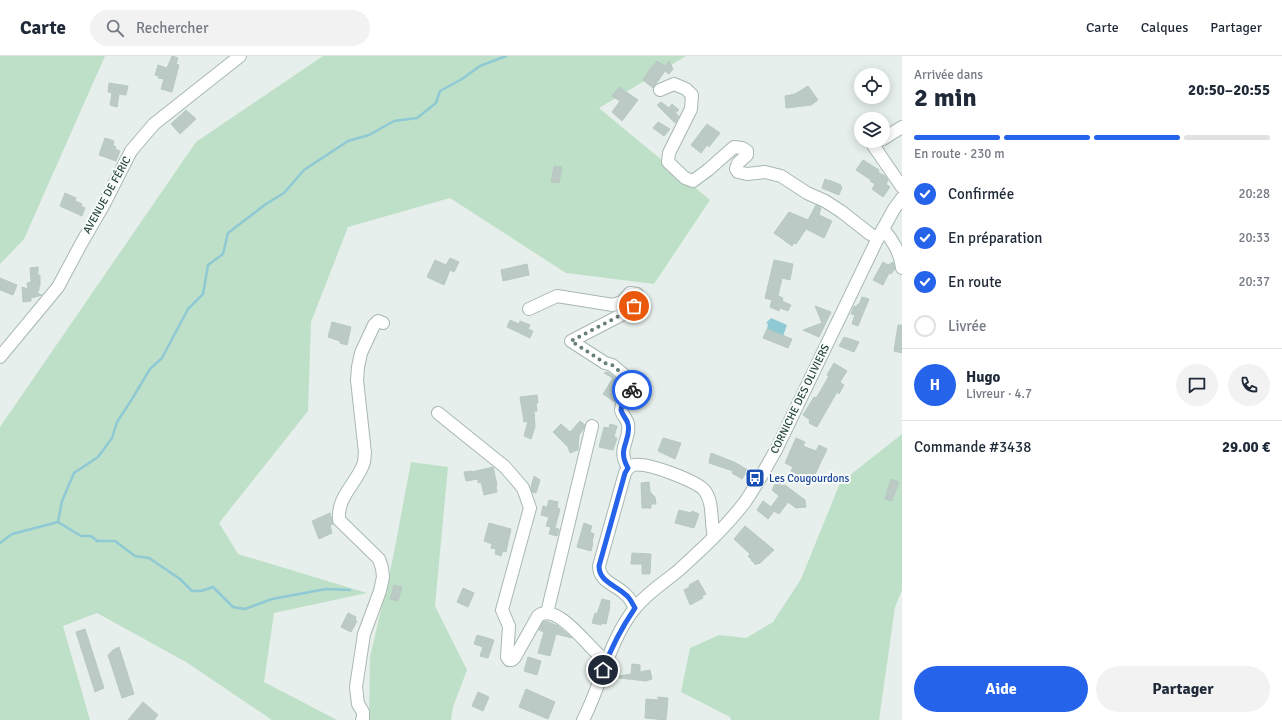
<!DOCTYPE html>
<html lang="fr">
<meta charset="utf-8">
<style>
body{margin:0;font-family:Signika,sans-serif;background:#f2f2f3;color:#1f2937;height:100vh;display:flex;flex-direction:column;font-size:15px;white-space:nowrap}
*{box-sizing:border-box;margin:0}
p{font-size:13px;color:#747a83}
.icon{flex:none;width:22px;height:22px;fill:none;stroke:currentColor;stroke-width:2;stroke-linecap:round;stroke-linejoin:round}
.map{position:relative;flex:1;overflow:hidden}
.details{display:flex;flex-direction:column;background:#fff;width:380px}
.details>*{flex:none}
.buttons{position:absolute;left:854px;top:12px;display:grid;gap:8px}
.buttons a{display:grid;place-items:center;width:36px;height:36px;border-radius:50%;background:#fff;box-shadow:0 2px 10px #0003;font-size:20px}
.pin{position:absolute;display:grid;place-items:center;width:34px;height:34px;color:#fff;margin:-17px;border:2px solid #fff;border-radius:50%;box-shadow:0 1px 4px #0007}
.courier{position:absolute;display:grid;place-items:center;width:40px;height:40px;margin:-20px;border:3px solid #2563eb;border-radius:50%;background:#fff;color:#222;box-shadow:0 1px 5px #0007}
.overview em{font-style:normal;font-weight:800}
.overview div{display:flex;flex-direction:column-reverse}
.overview{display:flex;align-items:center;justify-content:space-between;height:68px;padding:0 12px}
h1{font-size:26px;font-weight:800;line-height:30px}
.bar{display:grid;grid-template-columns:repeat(4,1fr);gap:6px 4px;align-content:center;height:48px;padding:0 12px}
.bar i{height:5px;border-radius:3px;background:#e0e1e3}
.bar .active{background:#2563eb}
.bar p{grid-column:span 4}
.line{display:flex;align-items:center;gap:10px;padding:0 12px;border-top:1px solid #e0e1e3}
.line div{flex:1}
.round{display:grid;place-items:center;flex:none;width:42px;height:42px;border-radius:21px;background:#f2f2f3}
ol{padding:0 12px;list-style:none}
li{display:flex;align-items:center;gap:12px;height:44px}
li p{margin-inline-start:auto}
li .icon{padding:4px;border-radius:50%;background:#2563eb;color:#fff;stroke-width:4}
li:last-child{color:#747a83}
li i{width:22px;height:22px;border:2px solid #e0e1e3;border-radius:50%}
.cta{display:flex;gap:8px;margin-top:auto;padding:8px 12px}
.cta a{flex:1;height:46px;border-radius:24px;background:#2563eb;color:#fff;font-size:16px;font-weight:800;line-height:46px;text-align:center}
.cta a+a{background:#f2f2f3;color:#1f2937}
header{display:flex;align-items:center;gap:24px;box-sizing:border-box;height:56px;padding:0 20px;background:#fff;border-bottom:1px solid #e0e1e3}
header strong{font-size:19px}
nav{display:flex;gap:22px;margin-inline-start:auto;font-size:14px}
.search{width:280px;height:36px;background:#f2f2f3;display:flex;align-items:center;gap:10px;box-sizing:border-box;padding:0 14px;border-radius:22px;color:#747a83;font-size:15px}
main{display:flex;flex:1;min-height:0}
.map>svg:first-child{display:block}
.green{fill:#bfe0c8}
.water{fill:#8ec9d4}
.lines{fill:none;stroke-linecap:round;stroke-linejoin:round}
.stream{stroke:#8ec9d4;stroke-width:2.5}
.building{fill:#bbcac4;stroke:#b8c9c2}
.minor-casing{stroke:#a8b8b2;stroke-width:14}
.minor{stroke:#fff;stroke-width:12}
.done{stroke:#687f78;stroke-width:4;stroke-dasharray:0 7.2}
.route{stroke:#2563eb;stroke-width:5}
.labels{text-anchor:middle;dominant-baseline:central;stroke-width:4;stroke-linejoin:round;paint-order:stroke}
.street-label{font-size:11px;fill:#24423a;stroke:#f7fbf9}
.transit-label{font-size:11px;fill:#164399;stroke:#f7fbf9;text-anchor:start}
</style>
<header>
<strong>Carte</strong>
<div class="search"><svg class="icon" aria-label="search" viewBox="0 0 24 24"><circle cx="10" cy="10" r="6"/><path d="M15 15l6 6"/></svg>Rechercher</div>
<nav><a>Carte</a><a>Calques</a><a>Partager</a></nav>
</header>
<main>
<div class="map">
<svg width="902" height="664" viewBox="0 0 902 664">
<rect width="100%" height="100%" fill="#e6efeb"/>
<g class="green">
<path d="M0 0H105L24 183 0 208Z"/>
<path d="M323 0H686L599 52 710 144 654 228 566 217 450 142 348 171 311 266 308 355 219 467 238 498 367 537 274 557 264 626 337 664H272L186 606 97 557 63 570 90 664H0V371L196 86Z"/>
<path d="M902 378V534L895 551 879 664H731L730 661 681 636 690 592 719 579 746 582 773 566 801 523 840 427Z"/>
<path d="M411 406 448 411 435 550 467 614 453 651 451 664H368L369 662 370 601 393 502Z"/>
</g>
<path class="water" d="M771 262 787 269 783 280 767 273 768 268 766 267Z"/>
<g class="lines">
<g class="stream">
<path d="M58 466 81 480H91L97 485H115L135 500 149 502 180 523 192 535H201L213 531 233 551 245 553 272 543 326 533 350 534"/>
<path d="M0 487 12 478 58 466 62 445 74 417 98 401 112 382 117 366 132 343 150 313 162 302 188 253 203 238 208 209 223 198 228 177 266 148 284 137 304 114 348 85 369 79 394 65 417 62 436 47 440 35 462 23 480 10 506 0"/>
</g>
</g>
<g class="building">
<path d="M172 0 178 2 176 8 179 9 172 36 161 33 164 23 158 22 159 20 155 19 158 9 167 12Z"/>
<path d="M657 5 665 10 669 5 673 13 669 18 665 15 653 32 643 24 652 10H653Z"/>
<path d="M109 27 128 30 126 39 119 38 117 51 110 49 112 37 108 36Z"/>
<path d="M808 30 818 44 811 49 786 52 785 40 795 38Z"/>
<path d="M619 31 638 44 622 65 612 56 620 45 612 40Z"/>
<path d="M661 46 669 52 672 48 679 54 675 57 679 60 675 67 657 49Z"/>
<path d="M186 54 196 63 180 78 171 68Z"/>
<path d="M658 66 670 73 664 80 653 72Z"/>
<path d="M707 68 720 77 709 91 707 89 701 97 691 89Z"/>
<path d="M105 82 114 85 113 89 116 91 115 93 120 95 116 105 99 99Z"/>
<path d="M863 104 879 114 878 116 885 120 888 124 886 128 890 131 883 141 872 133 875 128 870 125 871 124 856 114Z"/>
<path d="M554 110 562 111 559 127 551 126Z"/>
<path d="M825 123 829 125V124L841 129 840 130 842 131 839 139 822 132Z"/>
<path d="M65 137 76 142 75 145 82 148 81 150 85 152 82 160 60 150Z"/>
<path d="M816 149 821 152 819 159 832 165 824 182 806 173 796 188 794 187 792 190 774 177 789 156 808 164Z"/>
<path d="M450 202 459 206 454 216 450 214 444 229 427 221 435 204 446 209Z"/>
<path d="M774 204 793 208 790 224 782 222 778 240 783 242 782 245 791 249 788 255 780 252 779 255 770 251 772 244 765 242Z"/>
<path d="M883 206 888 209 893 206 895 213 891 218 889 217 883 229 873 224Z"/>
<path d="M527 208 529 219 503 225 501 214Z"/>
<path d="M38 211V220L40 219V230H39V234L37 237 42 239 31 242V245L23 246 22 231 28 233 27 227 31 226 30 212Z"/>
<path d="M0 222 17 229 13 239 0 234Z"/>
<path d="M862 241 869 243 858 270 852 268 855 259 851 258 854 250 856 251 858 248 859 249Z"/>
<path d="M815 250 831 256 819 281 803 274 822 267Z"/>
<path d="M510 264 519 268 520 265 530 269 528 273 533 275 530 282 507 271Z"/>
<path d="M332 266 351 271 347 289 340 287V285L328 281Z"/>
<path d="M898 269H902V297L894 295Z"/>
<path d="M767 273 792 283 788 292 763 282Z"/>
<path d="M844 281 859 286 854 296 839 290Z"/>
<path d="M834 307 847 315 840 326 844 329 839 338 837 336 817 371 809 367 810 364 803 359 814 341 816 342 821 334 829 320 827 319Z"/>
<path d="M608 316 625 330 615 346 603 338 613 322 604 317Z"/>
<path d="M537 339 538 347H536L537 355H534L535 371 531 383 524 380 528 365 524 366 520 341Z"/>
<path d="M580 365 585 369 583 374 579 379 578 394 570 397 568 391 553 376 561 368 570 376Z"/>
<path d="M610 368 617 370 614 381 617 382 613 394 599 391 604 371 609 372Z"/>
<path d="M663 382 681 387 675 403 658 395Z"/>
<path d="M796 382 805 386 803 390 816 395 819 389 827 393 812 425 791 415 793 411 785 407Z"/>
<path d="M711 397 734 406 748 414 742 423 732 417 733 415 709 407Z"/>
<path d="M493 411 497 429H496L497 436 484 439 481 426 478 427V423L466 425 464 416 472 415V416Z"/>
<path d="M534 420 540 424 536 437 532 436 531 431Z"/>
<path d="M891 423 899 426 892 445 885 443Z"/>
<path d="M649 426 650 436 655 441 656 448H651V452H642L641 427Z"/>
<path d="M780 427 781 430 785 429 805 444 806 451 796 452 788 446 779 458 774 455 768 463 757 454 763 445 771 451 779 440 772 434 775 428Z"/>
<path d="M549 444 558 446 557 452 560 453 555 472 559 473 557 480 549 478 551 471 546 470 549 461 541 459 543 450 547 451Z"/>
<path d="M679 454 691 457 692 455 699 458 694 472 675 467Z"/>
<path d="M330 457 333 468 330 469 332 477 319 483 312 465Z"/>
<path d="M489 467 511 473 506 496 503 495 501 500 495 498 496 493 491 492 492 488 484 485Z"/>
<path d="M584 467 592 470 590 476 594 478 592 486 593 487 591 495 577 491Z"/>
<path d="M745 470 774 494 759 508 758 507 756 509 751 504H752L748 500 750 498 734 483Z"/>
<path d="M632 497 651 498 650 518H642V508H631Z"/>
<path d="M698 524 706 538 702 540 703 542 690 549 684 534 690 531 689 529Z"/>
<path d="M394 529 402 531 398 545 390 543Z"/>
<path d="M463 532 474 537 468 551 457 546Z"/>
<path d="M602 543 610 545 609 550H610L606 568 602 567 601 569 592 567 595 557 597 558Z"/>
<path d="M348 557 356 561 355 564 357 565 351 576 341 571Z"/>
<path d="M546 565 558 570 572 582 556 578 550 600 538 597 544 576 539 574 543 566Z"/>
<path d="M85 573 104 632 95 636 76 576Z"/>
<path d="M477 579 494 584 488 602 480 600 483 591 474 588Z"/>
<path d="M119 591 134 638 122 642 108 599 113 594Z"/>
<path d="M528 601 541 605 537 619 524 615Z"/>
<path d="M632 608 640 609V616L650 614 652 623 646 625 619 622V620L631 618Z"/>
<path d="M526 633 555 646 548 663 519 651Z"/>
<path d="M478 636 489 641 483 655 472 650Z"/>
<path d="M658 641 668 642 666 664 645 662 646 643 658 644Z"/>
<path d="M143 646 158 659 154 664H128Z"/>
</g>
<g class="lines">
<defs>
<g id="minor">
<path d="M660 34 674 28 686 33 692 39 691 53 669 97 668 106 685 122 693 125 708 114 734 91 742 92 747 95V99L738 107 736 113 738 116 747 118 765 116 781 120 807 137 825 145 842 156 870 178 878 182"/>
<path d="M883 83 902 71"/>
<path d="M879 85 873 89 902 131"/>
<path d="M883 173C892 183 901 198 902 212"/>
<path d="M529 253 557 240 613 249 622 246 630 237 637 238 640 245 627 256 571 285 605 307 612 309 635 328 622 349 621 354C622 359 627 363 628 368 631 385 616 391 628 412"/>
<path d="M0 301 58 231 81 188 104 148 131 95 154 68 240 0"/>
<path d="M438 357 505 411 523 432 530 452 502 554 509 570 507 601 509 604H512L515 601 538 560C556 546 586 588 599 599 601 601 604 602 607 604"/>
<path d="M635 552C632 547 630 542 626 539 616 528 599 526 599 510L625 417C627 413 629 410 634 409 647 406 697 425 705 435 714 448 710 465 714 480"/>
<path d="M547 557 592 370"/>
<path d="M362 664 363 662V656L358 648 356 631 364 578 380 535 383 521 382 512 379 503 339 464C337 441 355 429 363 409 365 406 364 401 365 397L357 324 358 311 361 297 374 269 378 265 383 267"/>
<path d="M583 664C602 628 609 583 636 551 648 536 665 526 679 514 702 493 726 471 745 446 757 429 766 411 776 394L878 182 894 153 902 142"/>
</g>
</defs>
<use href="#minor" class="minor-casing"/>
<use href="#minor" class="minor"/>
</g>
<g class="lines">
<path class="done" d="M632 334 635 328 612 309 605 307 571 285 627 256 634 250"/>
<path class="route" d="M603 614C611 592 622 571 635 552 632 547 630 542 626 539 616 529 599 526 599 510L625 417 628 412C616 392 632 385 628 368 627 363 622 359 621 354L622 349 632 334"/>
</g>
<defs>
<symbol id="bus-square" viewBox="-11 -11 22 22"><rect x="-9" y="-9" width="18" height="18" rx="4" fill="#1a4fb4" stroke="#f7fbf9"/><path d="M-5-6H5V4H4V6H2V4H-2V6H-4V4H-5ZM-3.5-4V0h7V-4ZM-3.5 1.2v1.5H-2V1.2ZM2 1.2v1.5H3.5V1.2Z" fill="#fff"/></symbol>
</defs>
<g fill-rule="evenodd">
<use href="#bus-square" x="744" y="411" width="22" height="22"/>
</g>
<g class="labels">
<g class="street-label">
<text transform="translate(107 139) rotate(-61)">AVENUE DE FÉRIC</text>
<text transform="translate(800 343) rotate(-64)">CORNICHE DES OLIVIERS</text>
</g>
<g class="transit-label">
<text x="769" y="422">Les Cougourdons</text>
</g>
</g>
</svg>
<div class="buttons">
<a><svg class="icon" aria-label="locate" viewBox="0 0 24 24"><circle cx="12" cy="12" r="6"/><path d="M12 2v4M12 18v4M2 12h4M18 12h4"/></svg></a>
<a><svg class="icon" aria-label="layers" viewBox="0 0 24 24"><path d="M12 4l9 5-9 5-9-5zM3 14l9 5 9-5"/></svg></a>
</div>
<div class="pin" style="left:634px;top:250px;background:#ea580c"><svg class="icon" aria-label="bag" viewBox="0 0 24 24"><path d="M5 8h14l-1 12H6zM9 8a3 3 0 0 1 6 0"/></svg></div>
<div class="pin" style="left:603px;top:614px;background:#1f2937"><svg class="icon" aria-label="home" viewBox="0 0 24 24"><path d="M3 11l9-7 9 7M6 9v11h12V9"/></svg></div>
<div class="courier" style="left:632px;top:334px"><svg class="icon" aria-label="bike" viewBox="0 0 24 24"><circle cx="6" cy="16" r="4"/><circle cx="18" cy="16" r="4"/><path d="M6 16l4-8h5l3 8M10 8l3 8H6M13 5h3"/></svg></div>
</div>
<section class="details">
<div class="overview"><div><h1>2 min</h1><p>Arrivée dans</p></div><em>20:50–20:55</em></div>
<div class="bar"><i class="active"></i><i class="active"></i><i class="active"></i><i></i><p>En route · 230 m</p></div>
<ol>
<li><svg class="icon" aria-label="check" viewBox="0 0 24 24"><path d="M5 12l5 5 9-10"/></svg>Confirmée<p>20:28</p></li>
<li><svg class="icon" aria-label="check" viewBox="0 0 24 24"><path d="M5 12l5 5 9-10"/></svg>En préparation<p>20:33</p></li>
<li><svg class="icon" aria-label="check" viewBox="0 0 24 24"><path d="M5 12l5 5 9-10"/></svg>En route<p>20:37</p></li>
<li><i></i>Livrée</li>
</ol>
<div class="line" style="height:72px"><b class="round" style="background:#2563eb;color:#fff">H</b><div><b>Hugo</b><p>Livreur · 4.7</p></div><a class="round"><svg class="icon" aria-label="chat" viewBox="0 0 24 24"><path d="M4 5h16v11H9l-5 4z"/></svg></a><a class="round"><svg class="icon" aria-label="phone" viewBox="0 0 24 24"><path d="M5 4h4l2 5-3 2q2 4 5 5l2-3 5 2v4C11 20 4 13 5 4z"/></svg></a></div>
<div class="line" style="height:52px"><div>Commande #3438</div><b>29.00 €</b></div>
<div class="cta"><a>Aide</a><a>Partager</a></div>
</section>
</main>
